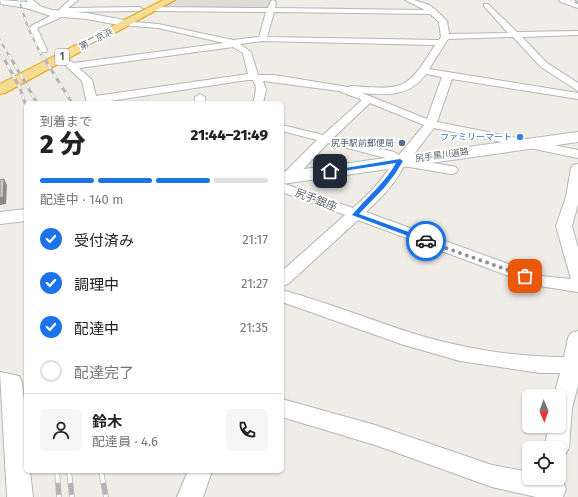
<!DOCTYPE html>
<html lang="ja">
<meta charset="utf-8">
<style>
body{margin:0;font-family:"Fira Sans","Noto Sans JP",sans-serif;background:#f6f6f6;color:#222;height:100vh;display:flex;flex-direction:column;font-size:15px;white-space:nowrap}
*{box-sizing:border-box;margin:0}
p{font-size:13px;color:#767676}
.icon{flex:none;width:22px;height:22px;fill:none;stroke:currentColor;stroke-width:2;stroke-linecap:round;stroke-linejoin:round}
.map{position:relative;flex:1;overflow:hidden}
.drawer{position:absolute;left:24px;top:101px;width:260px;height:372px;display:flex;flex-direction:column;background:#fff;border-radius:6px;box-shadow:0 1px 3px #0004}
.drawer>*{flex:none}
.needle{width:26px;rotate:178deg}
.buttons{position:absolute;left:522px;top:389px;display:grid;gap:8px}
.buttons a{display:grid;place-items:center;width:44px;height:44px;border-radius:6px;background:#fff;box-shadow:0 1px 3px #0004;font-size:20px}
.pin{position:absolute;display:grid;place-items:center;width:34px;height:34px;color:#fff;margin:-17px;border-radius:8px;box-shadow:0 2px 6px #0006}
.courier{position:absolute;display:grid;place-items:center;width:40px;height:40px;margin:-20px;border:3px solid #1a73e8;border-radius:50%;background:#fff;color:#222;box-shadow:0 1px 5px #0007}
.overview em{font-style:normal;font-weight:800}
.overview div{display:flex;flex-direction:column-reverse}
.overview{display:flex;align-items:center;justify-content:space-between;height:68px;padding:0 16px}
h1{font-size:26px;font-weight:800;line-height:30px}
.bar{display:grid;grid-template-columns:repeat(4,1fr);gap:6px 4px;align-content:center;height:48px;padding:0 16px}
.bar i{height:5px;border-radius:3px;background:#e0e0e0}
.bar .current{background:#1a73e8}
.bar p{grid-column:span 4}
.line{display:flex;align-items:center;gap:10px;padding:0 16px;border-top:1px solid #e0e0e0}
.line div{flex:1}
.round{display:grid;place-items:center;flex:none;width:42px;height:42px;border-radius:6px;background:#f6f6f6}
ol{padding:0 16px;list-style:none}
li{display:flex;align-items:center;gap:12px;height:44px}
li p{margin-inline-start:auto}
li .icon{padding:4px;border-radius:50%;background:#1a73e8;color:#fff;stroke-width:4}
li:last-child{color:#767676}
li i{width:22px;height:22px;border:2px solid #e0e0e0;border-radius:50%}
.map>svg:first-child{display:block}
.industrial{fill:#dedcd8}
.lines{fill:none;stroke-linecap:round;stroke-linejoin:round}
.street-casing{stroke:#b3b6ba;stroke-width:2}
.secondary-casing{stroke:#b4b8bc;stroke-width:2}
.highway-casing{stroke:#e89f0c;stroke-width:2}
.street{fill:#fff;fill-rule:evenodd}
.secondary{fill:#fff;fill-rule:evenodd}
.highway{fill:#f7dc94;fill-rule:evenodd}
.rail-far2-casing{stroke:#b4b5b5;stroke-width:2}
.rail-far1-casing{stroke:#b4b5b5;stroke-width:3}
.rail-casing{stroke:#b4b5b5;stroke-width:5.5}
.rail-far2{stroke:#fff;stroke-width:1.5;stroke-dasharray:4.5;stroke-linecap:butt}
.rail-far1{stroke:#fff;stroke-width:2;stroke-dasharray:5.5;stroke-linecap:butt}
.rail{stroke:#fff;stroke-width:4;stroke-dasharray:12;stroke-linecap:butt}
.shaded-wall{fill:#8d8c88}
.building{fill:#cac8c2;stroke:#8d8c88}
.route{fill:#1a73e8}
.done{stroke:#909292;stroke-width:4;stroke-dasharray:0 7.2}
.shop-dot{fill:#3f7fe0;stroke:#fff;stroke-width:1.5}
.service-dot{fill:#5c6f8a;stroke:#fff;stroke-width:1.5}
.labels{text-anchor:middle;dominant-baseline:central;stroke-width:4;stroke-linejoin:round;paint-order:stroke}
.far-street-label{font-size:9px;fill:#5d6165;stroke:#fff}
.far-shop-label{font-size:9px;fill:#366cbe;stroke:#fff;text-anchor:end}
.far-service-label{font-size:9px;fill:#4e5e75;stroke:#fff;text-anchor:end}
.shield{fill:#fff;stroke:#8e9093;stroke-width:1}
.shield-label{font-size:10px;font-weight:bold;fill:#5d6165}
.street-label{font-size:11px;fill:#5d6165;stroke:#fff}
</style>
<div class="map">
<svg width="578" height="497" viewBox="0 0 578 497">
<rect width="100%" height="100%" fill="#efede6"/>
<path class="industrial" d="M175 0H270L267 10 162 9 166 4Z"/>
<g class="lines">
<defs>
<g id="street">
<path d="M26 0H33L39 5 37 9H31V5Z"/>
<path d="M70 0H78L68 8 139 7 143 9 139 11 65 12 62 17 37 28 47 50 46 52H40L29 27 56 13 65 4Z"/>
<path d="M273 0 276 2 275 8 425 10 405 0H414L429 5 436 10 447 21 449 34 508 33 484 6V4H488L517 32 578 31V35L522 37 547 63 578 83V91L541 67 513 37 448 39 429 69 578 93V99L452 79 437 122 578 150V158L434 128 410 159 456 167 458 170 456 173 451 174 404 166C395 184 380 199 366 212L541 276 571 279 556 226 566 197 571 168 573 165 578 164V204L572 226 578 248V292L533 285 358 220 288 284 282 286V271L345 215 282 192V183L353 208C369 194 383 180 393 162L386 158 328 143 293 180H283L282 178 283 174 317 140 282 131V125L323 135 362 100 339 91 263 81 266 90 263 103H253C255 95 258 87 253 80H247L97 103H87L82 81 62 62 67 59 74 63 224 43 158 28 121 25V21H124L158 24 233 40 259 37 266 12 152 11 148 9 152 7 268 8 271 1ZM274 12 430 14 439 22 441 37 439 40 267 37ZM262 41 435 45C407 90 405 90 352 86L348 87 274 75H258L251 52 240 44ZM233 47 243 53 248 74 96 96 92 80 79 68ZM426 74 442 77 427 119 362 93C388 95 409 97 426 74ZM370 103 424 125 399 155 394 152 334 137Z"/>
<path d="M200 94 205 97V103H195V97Z"/>
<path d="M282 290C326 302 368 319 412 333 459 348 515 357 564 357L568 338 571 333 578 331V385L572 408 569 448 565 455 559 458V448H545L548 426H559V396H554L560 373H540L460 361 404 345 282 302Z"/>
<path d="M0 372 19 376 22 382 26 422V471H30L33 497H7Z"/>
<path d="M282 399 375 425 492 465 529 472V478H556L563 481 566 489 563 497H536L492 487 375 445 282 417Z"/>
<path d="M188 471H212L203 497H177Z"/>
</g>
<g id="secondary">
<path d="M0 0 27 2 52 10 87 13 124 20 129 23 124 26 87 19 51 16 26 8 1 4Z"/>
<path d="M559 0H573L578 2V8L561 2Z"/>
<path d="M578 132V142L282 184V172Z"/>
<path d="M26 209V221L0 224V212Z"/>
</g>
<path id="highway" d="M163 0H175L5 93 0 94V84Z"/>
</defs>
<use href="#street" class="street-casing"/>
<use href="#secondary" class="secondary-casing"/>
<use href="#highway" class="highway-casing"/>
<use href="#street" class="street"/>
<use href="#secondary" class="secondary"/>
<use href="#highway" class="highway"/>
<defs>
<g id="rail-far2">
<path d="M19 0 28 28 42 56"/>
<path d="M571 0 578 3"/>
<path d="M0 40 9 56"/>
<path d="M0 51 3 56"/>
</g>
<g id="rail-far1">
<path d="M2 55 20 88 26 106"/>
<path d="M9 55 37 103"/>
<path d="M42 55 72 103"/>
</g>
<g id="rail">
<path d="M57 471 59 497"/>
<path d="M69 471 72 497"/>
<path d="M101 471 106 497"/>
</g>
</defs>
<use href="#rail-far2" class="rail-far2-casing"/>
<use href="#rail-far1" class="rail-far1-casing"/>
<use href="#rail" class="rail-casing"/>
<use href="#rail-far2" class="rail-far2"/>
<use href="#rail-far1" class="rail-far1"/>
<use href="#rail" class="rail"/>
</g>
<path class="shaded-wall" d="M4 179 7 185 6 204 0 205V198Z"/>
<path class="building" d="M4 179 3 197 0 198V180Z"/>
<path class="route" d="M400 159 403 161 395 174 384 188 359 214 428 239V242H424L352 215C367 197 385 183 396 163L330 173 327 171Z"/>
<g class="lines">
<path class="done" d="M426 241 525 276"/>
</g>
<circle class="shop-dot" cx="520" cy="137" r="4"/>
<circle class="service-dot" cx="402" cy="143" r="4"/>
<g class="labels">
<g class="far-street-label">
<text transform="translate(96 39) rotate(-28)">第二京浜</text>
<text transform="translate(442 155) rotate(-8)">尻手黒川道路</text>
</g>
<g class="far-shop-label">
<text x="512" y="137">ファミリーマート</text>
</g>
<g class="far-service-label">
<text x="394" y="143">尻手駅前郵便局</text>
</g>
<rect class="shield" x="55" y="49" width="14" height="16" rx="3"/>
<g class="shield-label">
<text x="62" y="57">1</text>
</g>
<g class="street-label">
<text transform="translate(316 200) rotate(21)">尻手銀座</text>
</g>
</g>
</svg>
<div class="buttons">
<a><svg class="needle" viewBox="-14 -14 28 28"><path d="M0-13l5 13h-10z" fill="#e53935"/><path d="M0 13l5-13h-10z" fill="#767676"/></svg></a>
<a><svg class="icon" aria-label="locate" viewBox="0 0 24 24"><circle cx="12" cy="12" r="6"/><path d="M12 2v4M12 18v4M2 12h4M18 12h4"/></svg></a>
</div>
<div class="pin" style="left:525px;top:276px;background:#ea580c"><svg class="icon" aria-label="bag" viewBox="0 0 24 24"><path d="M5 8h14l-1 12H6zM9 8a3 3 0 0 1 6 0"/></svg></div>
<div class="pin" style="left:330px;top:171px;background:#1f2937"><svg class="icon" aria-label="home" viewBox="0 0 24 24"><path d="M3 11l9-7 9 7M6 9v11h12V9"/></svg></div>
<div class="courier" style="left:426px;top:241px"><svg class="icon" aria-label="car" viewBox="0 0 24 24"><path d="M5 17H2v-5l4-1 3-4h7l3 4 3 1v5h-3M9 17h6M6 11h13"/><circle cx="7" cy="17" r="2"/><circle cx="17" cy="17" r="2"/></svg></div>
<section class="drawer">
<div class="overview"><div><h1>2 分</h1><p>到着まで</p></div><em>21:44–21:49</em></div>
<div class="bar"><i class="current"></i><i class="current"></i><i class="current"></i><i></i><p>配達中 · 140 m</p></div>
<ol>
<li><svg class="icon" aria-label="check" viewBox="0 0 24 24"><path d="M5 12l5 5 9-10"/></svg>受付済み<p>21:17</p></li>
<li><svg class="icon" aria-label="check" viewBox="0 0 24 24"><path d="M5 12l5 5 9-10"/></svg>調理中<p>21:27</p></li>
<li><svg class="icon" aria-label="check" viewBox="0 0 24 24"><path d="M5 12l5 5 9-10"/></svg>配達中<p>21:35</p></li>
<li><i></i>配達完了</li>
</ol>
<div class="line" style="height:72px"><a class="round"><svg class="icon" aria-label="person" viewBox="0 0 24 24"><circle cx="12" cy="8" r="4"/><path d="M4 21q1-7 8-7t8 7"/></svg></a><div><b>鈴木</b><p>配達員 · 4.6</p></div><a class="round"><svg class="icon" aria-label="phone" viewBox="0 0 24 24"><path d="M5 4h4l2 5-3 2q2 4 5 5l2-3 5 2v4C11 20 4 13 5 4z"/></svg></a></div>
</section>
</div>
